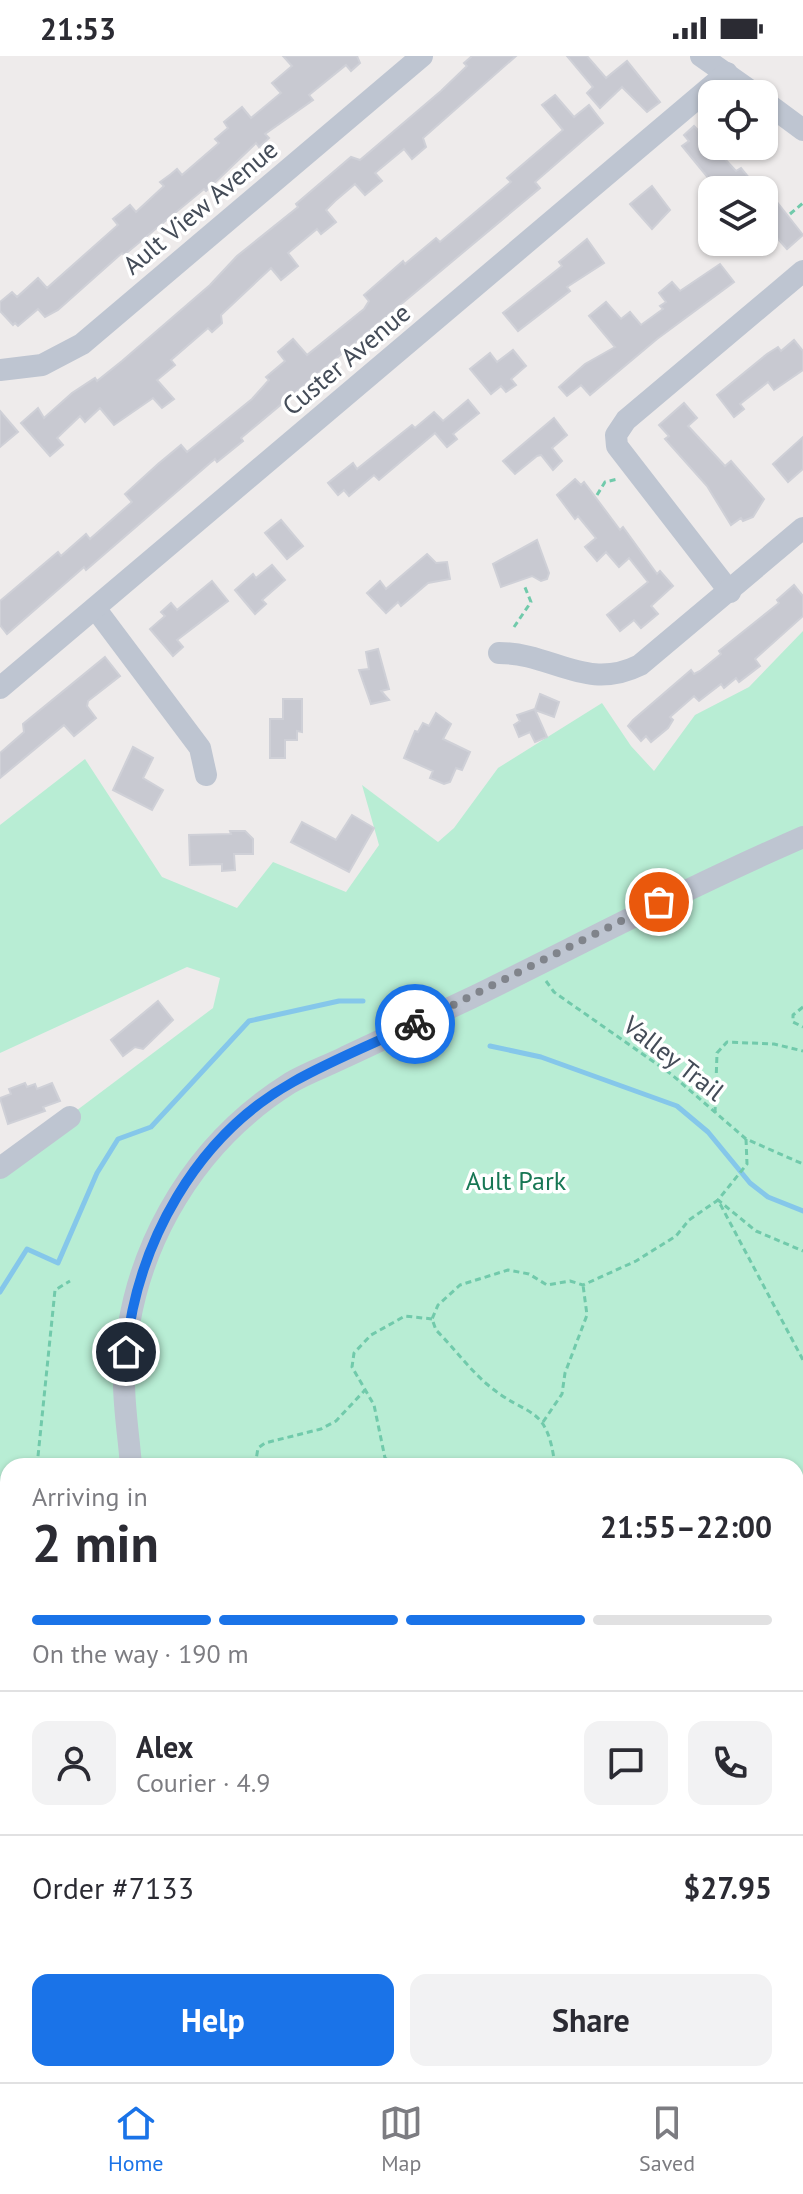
<!DOCTYPE html>
<meta charset="utf-8">
<style>
body{margin:0;font-family:"PT Sans",sans-serif;background:#f2f2f3;color:#2b2b33;height:100vh;display:flex;flex-direction:column;font-size:30px;white-space:nowrap}
*{box-sizing:border-box;margin:0}
p{font-size:26px;color:#7c7c81}
.icon{flex:none;width:44px;height:44px;fill:none;stroke:currentColor;stroke-width:2;stroke-linecap:round;stroke-linejoin:round}
.map{position:relative;flex:1;overflow:hidden}
.sheet{position:absolute;left:0px;top:1402px;width:804px;height:624px;display:flex;flex-direction:column;background:#fff;border-radius:24px 24px 0 0;box-shadow:0 2px 6px #0004}
.sheet>*{flex:none}
.controls{position:absolute;left:698px;top:24px;display:grid;gap:16px}
.controls a{display:grid;place-items:center;width:80px;height:80px;border-radius:16px;background:#fff;box-shadow:0 2px 6px #0004;font-size:40px}
.pin{position:absolute;display:grid;place-items:center;width:68px;height:68px;color:#fff;margin:-34px;border:4px solid #fff;border-radius:50%;box-shadow:0 2px 8px #0007}
.courier{position:absolute;display:grid;place-items:center;width:80px;height:80px;margin:-40px;border:6px solid #1a73e8;border-radius:50%;background:#fff;color:#222;box-shadow:0 2px 10px #0007}
.overview em{font-style:normal;font-weight:700}
.overview div{display:flex;flex-direction:column-reverse}
.overview{display:flex;align-items:center;justify-content:space-between;height:136px;padding:0 32px}
h1{font-size:52px;font-weight:700;line-height:60px}
.bar{display:grid;grid-template-columns:repeat(4,1fr);gap:12px 8px;align-content:center;height:96px;padding:0 32px}
.bar i{height:10px;border-radius:6px;background:#e1e1e2}
.bar .current{background:#1a73e8}
.bar p{grid-column:span 4}
.line{display:flex;align-items:center;gap:20px;padding:0 32px;border-top:2px solid #e1e1e2}
.line div{flex:1}
.round{display:grid;place-items:center;flex:none;width:84px;height:84px;border-radius:16px;background:#f2f2f3}
.button{display:flex;gap:16px;margin-top:auto;padding:16px 32px}
.button a{flex:1;height:92px;border-radius:16px;background:#1a73e8;color:#fff;font-size:32px;font-weight:700;line-height:92px;text-align:center}
.button a+a{background:#f2f2f3;color:#2b2b33}
.status{display:flex;justify-content:space-between;align-items:center;height:56px;padding:0 40px;background:#fff;direction:ltr}
.status svg{height:22px;fill:currentColor}
.tab-bar{display:flex;justify-content:space-around;align-items:center;height:112px;border-top:2px solid #e1e1e2;background:#fff;font-size:22px;color:#7c7c81}
.tab-bar a{display:grid;justify-items:center;gap:4px}
.tab-bar .current{color:#1a73e8}
.map>svg:first-child{display:block}
.green{fill:#b8edd4;fill-rule:evenodd}
.lines{fill:none;stroke-linecap:round;stroke-linejoin:round}
.stream{stroke:#85c7ea;stroke-width:5}
.building{fill:#c8c9d1;stroke:#cfd0d7;stroke-width:2}
.path{stroke:#71caab;stroke-width:3;stroke-dasharray:6 4;stroke-linecap:butt}
.minor{stroke:#bec5d1;stroke-width:22}
.done{stroke:#80848b;stroke-width:8;stroke-dasharray:0 14.4}
.route{stroke:#1a73e8;stroke-width:10}
.labels{text-anchor:middle;dominant-baseline:central;stroke-width:7;stroke-linejoin:round;paint-order:stroke}
.street-label{font-size:26px;fill:#444c58;stroke:#fff}
.park-label{font-size:26px;fill:#177754;stroke:#fff}
</style>
<div class="status"><b>21:53</b><svg viewBox="0 0 49 12"><path d="M0 12V9h3v3zM5 12V6h3v6zM10 12V3h3v9zM15 12V0h3v12zM26 1h20v11H26zM47 4h2v5h-2z"/></svg></div>
<div class="map">
<svg width="803" height="2026" viewBox="0 0 803 2026">
<rect width="100%" height="100%" fill="#eeebeb"/>
<path class="green" d="M803 575V2026H0V1112L213 952 220 922 187 911 0 997V769L85 703 162 821 237 852 273 806 346 836 379 789 362 729 438 786 454 772 498 712 602 647 631 690 654 715 695 659 749 631ZM8 1410H796V2018H8Z"/>
<g class="lines">
<g class="stream">
<path d="M490 990 541 1001 677 1050 708 1076 750 1127 768 1141 803 1155"/>
<path d="M0 1236 27 1193 58 1207 97 1117 118 1083 151 1071 249 965 339 945H363"/>
<path d="M0 1569 8 1574"/>
</g>
</g>
<g class="building">
<path d="M283 0H357L360 7 351 15 346 9 309 39 313 44 265 78 269 82 259 91 256 87 206 135 204 133 124 199 122 197 58 254 45 261 38 253 18 270 15 267 13 269 0 255V246L12 236 17 241 38 222 47 232 118 169 113 163 130 149 136 156 164 130 160 126 171 118 177 113 182 119 219 87 215 83 228 72 224 66 242 51 251 62 281 37 272 27 292 10Z"/>
<path d="M472 0H516L423 82 426 91 412 103 404 93 375 117 382 125 365 139 355 128 335 145 326 154 336 166 321 178 317 173 288 197 298 210 281 224 271 212 221 259 222 267 212 276 208 272 171 304 175 309 157 324 174 343 162 352 153 342 114 369 100 352 85 366 80 360 57 382 63 389 50 400 21 367 38 352 44 362 72 337 95 322 97 325 122 305 210 229 237 200 298 151 296 148 351 101 360 104 441 35 467 10 464 7Z"/>
<path d="M567 0H587L606 22 627 5 660 46 647 56 622 31 600 52 587 37 593 31Z"/>
<path d="M555 39 574 61 589 49 603 67 535 126 540 132 241 382 243 385 217 406 215 403 210 407 86 514 84 511 7 578 0 569V545L58 496 61 500 86 478 90 483 132 446 125 438 158 408 181 389 187 396 252 343 269 324 266 321 285 305 278 296 293 283 307 299 364 253 369 245 364 239 403 205 405 208 436 182 440 186 511 126 507 122 563 74 542 49Z"/>
<path d="M694 70 736 115 741 112 759 134H718L682 90 689 85 684 79Z"/>
<path d="M652 130 670 154 652 173 630 148Z"/>
<path d="M777 146 803 179 787 193 770 174 764 179V156Z"/>
<path d="M587 183 604 207 567 231 570 235 518 275 503 257 562 210 559 206Z"/>
<path d="M720 208 734 226 657 283 590 339 581 329 567 340 559 331 585 308 615 291 589 260 606 246 621 263 630 256 641 269 663 253 660 250 666 246 659 237 672 226 680 235Z"/>
<path d="M794 284 803 295V314L774 334 768 326 740 348 744 353 734 361 717 339 767 298 778 291 781 295Z"/>
<path d="M513 294 526 310 511 323 516 329 506 336 501 330 491 338 470 313 490 297 497 306Z"/>
<path d="M468 344 479 357 453 378 457 383 447 391 435 377 379 424 374 419 349 440 344 434 338 439 328 427 353 407 357 413 412 369 415 372 434 356 443 365Z"/>
<path d="M684 347 697 362 688 370 725 410 731 405 764 443 753 461 743 465 741 462 731 469 707 430 665 383 669 380 659 369Z"/>
<path d="M0 355 18 376 0 391Z"/>
<path d="M554 362 567 379 552 392 562 405 553 414 541 399 537 400 515 418 503 405Z"/>
<path d="M803 381V413L788 426 773 408Z"/>
<path d="M575 423 581 429 584 426 620 474 623 471 657 518 660 515 673 530 651 550 658 558 641 572 634 564 620 575 607 559 648 526 629 502 619 511 606 496 597 505 585 491 596 482 578 460 575 463 557 439Z"/>
<path d="M281 464 303 490 287 503 265 477Z"/>
<path d="M537 484 549 517 547 523 541 525 532 520 501 531 493 508Z"/>
<path d="M427 498 436 507 447 506 450 523 428 527 401 550 398 546 386 557 367 537 380 525 386 533Z"/>
<path d="M272 509 285 524 262 544 266 548 255 558 235 534 253 518 256 522Z"/>
<path d="M212 525 228 545 177 584 183 591 173 600 150 573 165 560 161 556 171 547 177 554Z"/>
<path d="M794 529 803 540V560L755 603 760 610 739 626 736 622 724 632 721 628 699 645 694 640 670 661 673 664 668 672 651 686 646 680 641 685 628 670 633 664 691 614 694 618 700 615 721 598 719 595 779 547 777 544Z"/>
<path d="M378 593 389 633 381 635 389 644 371 648 359 614 369 613 366 596Z"/>
<path d="M105 601 120 620 88 645 87 650 96 662 74 680 64 669 0 722V697L24 676 23 668Z"/>
<path d="M540 638 559 646 554 661 535 654 547 681 535 686 530 676 519 681 514 669 520 665 517 659 535 653Z"/>
<path d="M283 643H302V676L297 675V684H285V702H270V663H283Z"/>
<path d="M436 657 451 668 443 683 470 696 462 714 456 712 450 726 444 728 430 722 433 715 404 702 415 675 418 676 423 667 429 670Z"/>
<path d="M133 691 153 702 143 722 163 734 152 754 113 734Z"/>
<path d="M352 759 374 772 349 816 291 786 302 766 336 784Z"/>
<path d="M230 775H245L253 783V798H234L235 814 222 815V808L190 809 189 779 231 778Z"/>
<path d="M158 945 173 964 143 993 135 991 123 1000 111 984Z"/>
<path d="M25 1027 27 1031 35 1028 37 1033 52 1027 60 1045 43 1051 45 1055 8 1068 0 1042 11 1038 9 1033Z"/>
</g>
<g class="lines">
<g class="path">
<path d="M790 158 803 147"/>
<path d="M597 439 605 426 618 423"/>
<path d="M514 571 531 546 524 529"/>
<path d="M546 925 554 936 671 1018 746 1083 803 1108"/>
<path d="M803 951 793 959V966L803 971"/>
<path d="M715 1057 717 997 727 986 774 988 803 995"/>
<path d="M746 1083 747 1108 718 1144 756 1175 803 1195"/>
<path d="M543 1366 562 1338 565 1317 587 1259 583 1229"/>
<path d="M37 1410 55 1234 70 1225"/>
<path d="M255 1410 258 1392 265 1387 321 1373 336 1365 365 1334"/>
<path d="M395 1410 385 1402 374 1349 352 1311 354 1297 371 1279 405 1260 432 1263"/>
<path d="M555 1410C547 1346 528 1363 488 1329 469 1313 454 1292 436 1274L432 1263 438 1249 460 1229 508 1214 529 1218 547 1229 570 1225 583 1229 636 1205 676 1180 689 1164 718 1144 803 1304"/>
<path d="M796 1546 803 1543"/>
<path d="M796 1560 803 1552"/>
<path d="M796 1908 803 1901"/>
<path d="M345 2018 348 2026"/>
<path d="M422 2018 429 2026"/>
<path d="M442 2018 449 2026"/>
<path d="M482 2018 489 2026"/>
<path d="M620 2018 628 2026"/>
<path d="M660 2018 667 2026"/>
<path d="M78 2026 79 2018"/>
<path d="M338 2026 348 2023"/>
<path d="M666 2026 675 2018"/>
<path d="M724 2026 725 2018"/>
<path d="M754 2026 758 2018"/>
</g>
<g class="minor">
<path d="M701 0 755 38"/>
<path d="M764 45 803 74"/>
<path d="M0 314 42 309 82 288 422 0"/>
<path d="M730 536 617 390 616 379 626 364 803 215"/>
<path d="M95 552 200 692 206 719"/>
<path d="M499 597C553 597 586 636 640 609L803 472"/>
<path d="M0 632 727 17"/>
<path d="M0 1112 70 1061"/>
<path d="M131 1410C129 1382 124 1353 124 1326 125 1204 188 1091 290 1027 307 1017 327 1010 345 1001 387 981 429 962 471 942 583 887 688 831 803 781"/>
<path d="M796 1810 803 1820"/>
<path d="M218 2018 219 2026"/>
</g>
</g>
<g class="lines">
<path class="done" d="M415 968 659 846"/>
<path class="route" d="M126 1296C137 1187 196 1080 293 1026 332 1004 375 987 415 968"/>
</g>
<g class="labels">
<g class="street-label">
<text transform="translate(200 151) rotate(-40)">Ault View Avenue</text>
<text transform="translate(346 303) rotate(-40)">Custer Avenue</text>
<text transform="translate(674 1002) rotate(38)">Valley Trail</text>
</g>
<g class="park-label">
<text x="516" y="1124">Ault Park</text>
</g>
</g>
</svg>
<div class="controls">
<a><svg class="icon" aria-label="locate" viewBox="0 0 24 24"><circle cx="12" cy="12" r="6"/><path d="M12 2v4M12 18v4M2 12h4M18 12h4"/></svg></a>
<a><svg class="icon" aria-label="layers" viewBox="0 0 24 24"><path d="M12 4l9 5-9 5-9-5zM3 14l9 5 9-5"/></svg></a>
</div>
<div class="pin" style="left:659px;top:846px;background:#ea580c"><svg class="icon" aria-label="bag" viewBox="0 0 24 24"><path d="M5 8h14l-1 12H6zM9 8a3 3 0 0 1 6 0"/></svg></div>
<div class="pin" style="left:126px;top:1296px;background:#1f2937"><svg class="icon" aria-label="home" viewBox="0 0 24 24"><path d="M3 11l9-7 9 7M6 9v11h12V9"/></svg></div>
<div class="courier" style="left:415px;top:968px"><svg class="icon" aria-label="bike" viewBox="0 0 24 24"><circle cx="6" cy="16" r="4"/><circle cx="18" cy="16" r="4"/><path d="M6 16l4-8h5l3 8M10 8l3 8H6M13 5h3"/></svg></div>
<section class="sheet">
<div class="overview"><div><h1>2 min</h1><p>Arriving in</p></div><em>21:55–22:00</em></div>
<div class="bar"><i class="current"></i><i class="current"></i><i class="current"></i><i></i><p>On the way · 190 m</p></div>
<div class="line" style="height:144px"><a class="round"><svg class="icon" aria-label="person" viewBox="0 0 24 24"><circle cx="12" cy="8" r="4"/><path d="M4 21q1-7 8-7t8 7"/></svg></a><div><b>Alex</b><p>Courier · 4.9</p></div><a class="round"><svg class="icon" aria-label="chat" viewBox="0 0 24 24"><path d="M4 5h16v11H9l-5 4z"/></svg></a><a class="round"><svg class="icon" aria-label="phone" viewBox="0 0 24 24"><path d="M5 4h4l2 5-3 2q2 4 5 5l2-3 5 2v4C11 20 4 13 5 4z"/></svg></a></div>
<div class="line" style="height:104px"><div>Order #7133</div><b>$27.95</b></div>
<div class="button"><a>Help</a><a>Share</a></div>
</section>
</div>
<nav class="tab-bar">
<a class="current"><svg class="icon" aria-label="home" viewBox="0 0 24 24"><path d="M3 11l9-7 9 7M6 9v11h12V9"/></svg>Home</a>
<a><svg class="icon" aria-label="map" viewBox="0 0 24 24"><path d="M3 6l6-2 6 2 6-2v14l-6 2-6-2-6 2zM9 4v14M15 6v14"/></svg>Map</a>
<a><svg class="icon" aria-label="saved" viewBox="0 0 24 24"><path d="M7 4h10v16l-5-4-5 4z"/></svg>Saved</a>
</nav>
